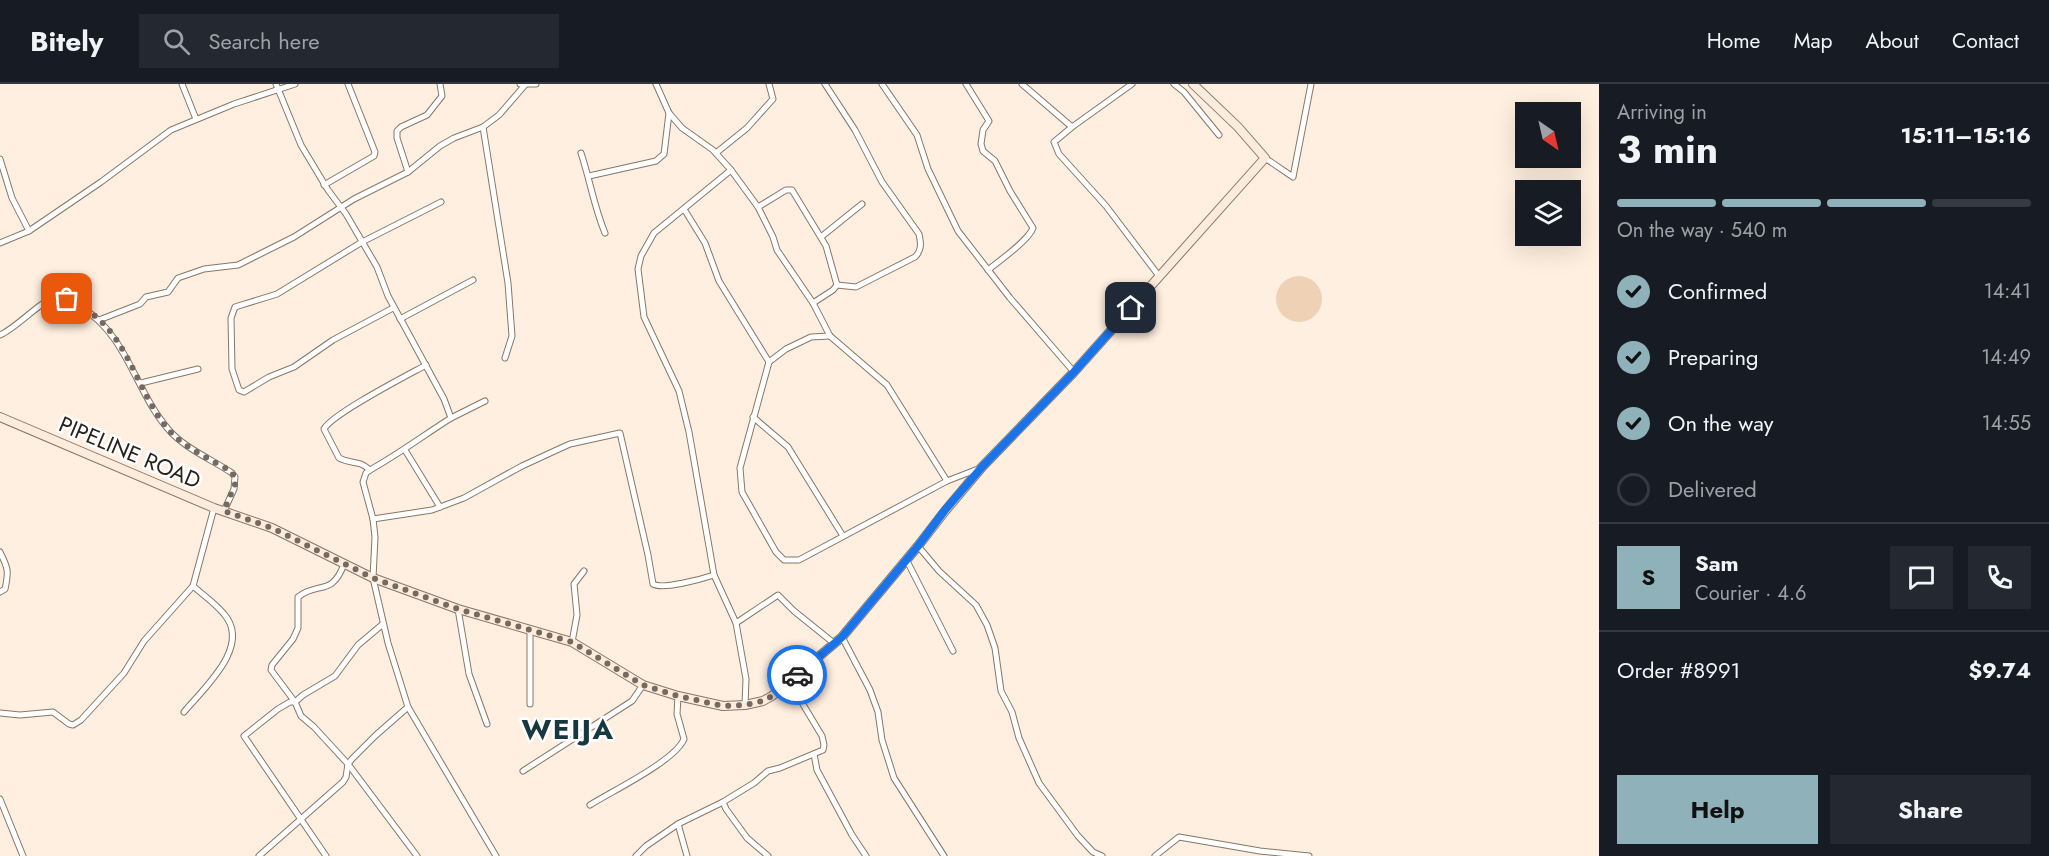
<!DOCTYPE html>
<meta charset="utf-8">
<style>
body{margin:0;font-family:Jost,sans-serif;background:#242831;color:#f1f3f6;height:100vh;display:flex;flex-direction:column;font-size:22px;white-space:nowrap}
*{box-sizing:border-box;margin:0}
p{font-size:20px;color:#9ea1a6}
.icon{flex:none;width:33px;height:33px;fill:none;stroke:currentColor;stroke-width:2;stroke-linecap:round;stroke-linejoin:round}
.map{position:relative;flex:1;overflow:hidden}
.side{display:flex;flex-direction:column;background:#171b24;width:450px}
.side>*{flex:none}
.needle{width:39px;rotate:146deg}
.buttons{position:absolute;left:1515px;top:18px;display:grid;gap:12px}
.buttons a{display:grid;place-items:center;width:66px;height:66px;border-radius:0px;background:#171b24;box-shadow:0 6px 24px #0002;font-size:30px}
.pin{position:absolute;display:grid;place-items:center;width:51px;height:51px;color:#fff;margin:-26px;border-radius:12px;box-shadow:0 3px 9px #0006}
.courier{position:absolute;display:grid;place-items:center;width:60px;height:60px;margin:-30px;border:4px solid #1a73e8;border-radius:50%;background:#fff;color:#222;box-shadow:0 2px 8px #0007}
.overview em{font-style:normal;font-weight:700}
.overview div{display:flex;flex-direction:column-reverse}
.overview{display:flex;align-items:center;justify-content:space-between;height:102px;padding:0 18px}
h1{font-size:39px;font-weight:700;line-height:45px}
.bar{display:grid;grid-template-columns:repeat(4,1fr);gap:9px 6px;align-content:center;height:72px;padding:0 18px}
.bar i{height:8px;border-radius:4px;background:#363941}
.bar .current{background:#8fb1ba}
.bar p{grid-column:span 4}
.line{display:flex;align-items:center;gap:15px;padding:0 18px;border-top:2px solid #363941}
.line div{flex:1}
.round{display:grid;place-items:center;flex:none;width:63px;height:63px;border-radius:0px;background:#242831}
ol{padding:0 18px;list-style:none}
li{display:flex;align-items:center;gap:18px;height:66px}
li p{margin-inline-start:auto}
li .icon{padding:6px;border-radius:50%;background:#8fb1ba;color:#111;stroke-width:4}
li:last-child{color:#9ea1a6}
li i{width:33px;height:33px;border:3px solid #363941;border-radius:50%}
.button{display:flex;gap:12px;margin-top:auto;padding:12px 18px}
.button a{flex:1;height:69px;border-radius:0px;background:#8fb1ba;color:#111;font-size:24px;font-weight:700;line-height:69px;text-align:center}
.button a+a{background:#242831;color:#f1f3f6}
header{display:flex;align-items:center;gap:36px;box-sizing:border-box;height:84px;padding:0 30px;background:#171b24;border-bottom:2px solid #363941}
header strong{font-size:28px}
nav{display:flex;gap:33px;margin-inline-start:auto;font-size:21px}
.search{width:420px;height:54px;background:#242831;display:flex;align-items:center;gap:15px;box-sizing:border-box;padding:0 21px;border-radius:0px;color:#9ea1a6;font-size:22px}
main{display:flex;flex:1;min-height:0}
.map>svg:first-child{display:block}
.green{fill:#efd1b5}
.lines{fill:none;stroke-linecap:round;stroke-linejoin:round}
.street-casing{stroke:#887767;stroke-width:7}
.secondary-casing{stroke:#887767;stroke-width:10}
.street{stroke:#fff;stroke-width:5}
.secondary{stroke:#fdecdc;stroke-width:8}
.done{stroke:#756a61;stroke-width:6;stroke-dasharray:0 10.8}
.route{stroke:#1a73e8;stroke-width:8}
.labels{text-anchor:middle;dominant-baseline:central;stroke-width:5;stroke-linejoin:round;paint-order:stroke}
.street-label{font-size:22px;fill:#2a231c;stroke:#fff}
.district-label{font-size:28px;font-weight:bold;letter-spacing:1.5px;fill:#18383f;stroke:#fff}
</style>
<header>
<strong>Bitely</strong>
<div class="search"><svg class="icon" aria-label="search" viewBox="0 0 24 24"><circle cx="10" cy="10" r="6"/><path d="M15 15l6 6"/></svg>Search here</div>
<nav><a>Home</a><a>Map</a><a>About</a><a>Contact</a></nav>
</header>
<main>
<div class="map">
<svg width="1599" height="772" viewBox="0 0 1599 772">
<rect width="100%" height="100%" fill="#ffefe0"/>
<circle class="green" cx="1299" cy="215" r="23"/>
<g class="lines">
<defs>
<g id="street">
<path d="M182 0 196 35"/>
<path d="M276 0 301 61 328 106 346 130 377 183 388 212 444 315 451 334C424 351 399 370 370 386L366 389 363 398 373 435 375 453 373 494 388 559 408 623 496 772"/>
<path d="M520 0H536"/>
<path d="M656 0 669 29 682 44 713 66 731 86 758 123 773 153 777 166 813 219 830 252 887 301 947 397"/>
<path d="M825 0 855 46 882 98 919 150C921 159 922 166 915 173L856 203 837 201"/>
<path d="M882 0 917 51 928 85 958 147 1010 214 1074 288"/>
<path d="M966 0 989 37 983 46 981 60 983 67 995 77 1010 107 1033 144C1028 157 1000 176 988 186"/>
<path d="M1022 0 1072 43"/>
<path d="M1132 0 1072 43 1054 58 1059 70 1106 122 1159 192"/>
<path d="M1174 0 1184 8 1219 51"/>
<path d="M581 69C590 96 594 123 605 149"/>
<path d="M716 69 747 44 773 15 769 0"/>
<path d="M1265 74 1293 93 1311 0"/>
<path d="M0 75 12 114 29 147"/>
<path d="M731 86 654 149 641 172 638 185 644 233 679 307 689 348 714 491 736 539 746 595 745 621"/>
<path d="M408 88 397 54V47L401 43 427 31 442 12 440 0"/>
<path d="M589 92 656 77 664 70 669 29"/>
<path d="M324 101 374 72 375 68 348 0"/>
<path d="M758 123 786 106H792L826 162 837 201 833 206 813 219"/>
<path d="M684 125 705 159 719 197 769 278"/>
<path d="M821 153 862 120"/>
<path d="M0 159 29 147 101 98 171 46 234 20 295 0"/>
<path d="M393 224 333 256 294 283 269 293 244 308 239 306 232 285 231 234 235 223 277 210 362 158 441 118"/>
<path d="M400 235 473 196"/>
<path d="M99 236 140 220 146 213 168 208 178 194 204 185 238 181 294 153 354 115 408 88 440 62 454 54 483 43"/>
<path d="M0 251C17 244 43 214 56 214 66 213 73 219 81 223 128 252 134 305 168 345 184 364 211 375 232 389L235 393 234 405 224 427"/>
<path d="M830 252 811 253 786 265 769 278 740 384 742 408 776 468 784 476H799L947 397 978 385"/>
<path d="M505 274 512 252 508 199 483 43 499 31 525 1"/>
<path d="M141 299 198 285"/>
<path d="M753 333 788 363 843 452"/>
<path d="M451 334 485 317"/>
<path d="M405 366 440 423"/>
<path d="M370 386C358 375 352 381 339 374L324 345C332 330 406 292 426 281"/>
<path d="M373 435 432 426 464 414 522 382 561 364 570 360 620 349 648 471 653 500C662 506 702 495 714 491"/>
<path d="M918 462 939 487 976 521 987 541 995 564 1001 607 1012 628 1019 654 1039 699 1078 752 1093 768 1102 772"/>
<path d="M0 468C8 484 9 487 5 505L0 508"/>
<path d="M906 475 953 567"/>
<path d="M344 480C332 513 318 497 298 513V544L293 555 272 581 271 586 295 618 301 632 314 643 348 680 417 772"/>
<path d="M458 525 469 590 487 640"/>
<path d="M736 539 778 511 794 527 835 560"/>
<path d="M842 553 870 606 878 628 882 656 894 694 944 772"/>
<path d="M572 558 577 531 574 500 584 487"/>
<path d="M530 620V546"/>
<path d="M184 628C204 604 252 562 224 530 215 519 203 511 193 502"/>
<path d="M0 629 20 631 53 628 69 640 73 641 81 636 124 589 144 557 193 502 214 424"/>
<path d="M814 670 817 686 852 751 866 772"/>
<path d="M523 687 632 617 643 601"/>
<path d="M0 715 23 772"/>
<path d="M723 718 726 725 747 754 768 772"/>
<path d="M590 721C612 707 675 677 684 655L677 630 678 612"/>
<path d="M259 772 343 698 346 693 348 680 352 675 376 651 408 623"/>
<path d="M326 772 244 652 278 625 290 618H295L303 611 335 592 358 561 383 540"/>
<path d="M636 772 646 762 678 740"/>
<path d="M687 772 678 740 723 718 754 699 768 687 780 684 823 666 824 661 822 652 789 597"/>
<path d="M1155 772 1179 753 1260 767 1309 772"/>
</g>
<path id="secondary" d="M0 333 214 424 272 444 373 494 458 525 572 558 643 601 678 612 723 622 745 621 763 617 772 612 842 553 918 462 945 427 982 383 1074 288 1265 74 1238 43 1193 0"/>
</defs>
<use href="#street" class="street-casing"/>
<use href="#secondary" class="secondary-casing"/>
<use href="#street" class="street"/>
<use href="#secondary" class="secondary"/>
</g>
<g class="lines">
<path class="done" d="M67 215C76 220 87 225 95 232 130 261 139 310 167 344 183 364 211 375 232 388L236 398 224 427 272 444 373 494 458 525 572 558 643 601 678 612 723 622 745 621 763 617 772 612 797 591"/>
<path class="route" d="M797 591 842 553 918 462 945 426 982 383 1074 288 1131 224"/>
</g>
<g class="labels">
<g class="street-label">
<text transform="translate(130 368) rotate(23)">PIPELINE ROAD</text>
</g>
<g class="district-label">
<text x="568" y="645">WEIJA</text>
</g>
</g>
</svg>
<div class="buttons">
<a><svg class="needle" viewBox="-14 -14 28 28"><path d="M0-13l5 13h-10z" fill="#e53935"/><path d="M0 13l5-13h-10z" fill="#9ea1a6"/></svg></a>
<a><svg class="icon" aria-label="layers" viewBox="0 0 24 24"><path d="M12 4l9 5-9 5-9-5zM3 14l9 5 9-5"/></svg></a>
</div>
<div class="pin" style="left:67px;top:215px;background:#ea580c"><svg class="icon" aria-label="bag" viewBox="0 0 24 24"><path d="M5 8h14l-1 12H6zM9 8a3 3 0 0 1 6 0"/></svg></div>
<div class="pin" style="left:1131px;top:224px;background:#1f2937"><svg class="icon" aria-label="home" viewBox="0 0 24 24"><path d="M3 11l9-7 9 7M6 9v11h12V9"/></svg></div>
<div class="courier" style="left:797px;top:591px"><svg class="icon" aria-label="car" viewBox="0 0 24 24"><path d="M5 17H2v-5l4-1 3-4h7l3 4 3 1v5h-3M9 17h6M6 11h13"/><circle cx="7" cy="17" r="2"/><circle cx="17" cy="17" r="2"/></svg></div>
</div>
<section class="side">
<div class="overview"><div><h1>3 min</h1><p>Arriving in</p></div><em>15:11–15:16</em></div>
<div class="bar"><i class="current"></i><i class="current"></i><i class="current"></i><i></i><p>On the way · 540 m</p></div>
<ol>
<li><svg class="icon" aria-label="check" viewBox="0 0 24 24"><path d="M5 12l5 5 9-10"/></svg>Confirmed<p>14:41</p></li>
<li><svg class="icon" aria-label="check" viewBox="0 0 24 24"><path d="M5 12l5 5 9-10"/></svg>Preparing<p>14:49</p></li>
<li><svg class="icon" aria-label="check" viewBox="0 0 24 24"><path d="M5 12l5 5 9-10"/></svg>On the way<p>14:55</p></li>
<li><i></i>Delivered</li>
</ol>
<div class="line" style="height:108px"><b class="round" style="background:#8fb1ba;color:#111">S</b><div><b>Sam</b><p>Courier · 4.6</p></div><a class="round"><svg class="icon" aria-label="chat" viewBox="0 0 24 24"><path d="M4 5h16v11H9l-5 4z"/></svg></a><a class="round"><svg class="icon" aria-label="phone" viewBox="0 0 24 24"><path d="M5 4h4l2 5-3 2q2 4 5 5l2-3 5 2v4C11 20 4 13 5 4z"/></svg></a></div>
<div class="line" style="height:78px"><div>Order #8991</div><b>$9.74</b></div>
<div class="button"><a>Help</a><a>Share</a></div>
</section>
</main>
